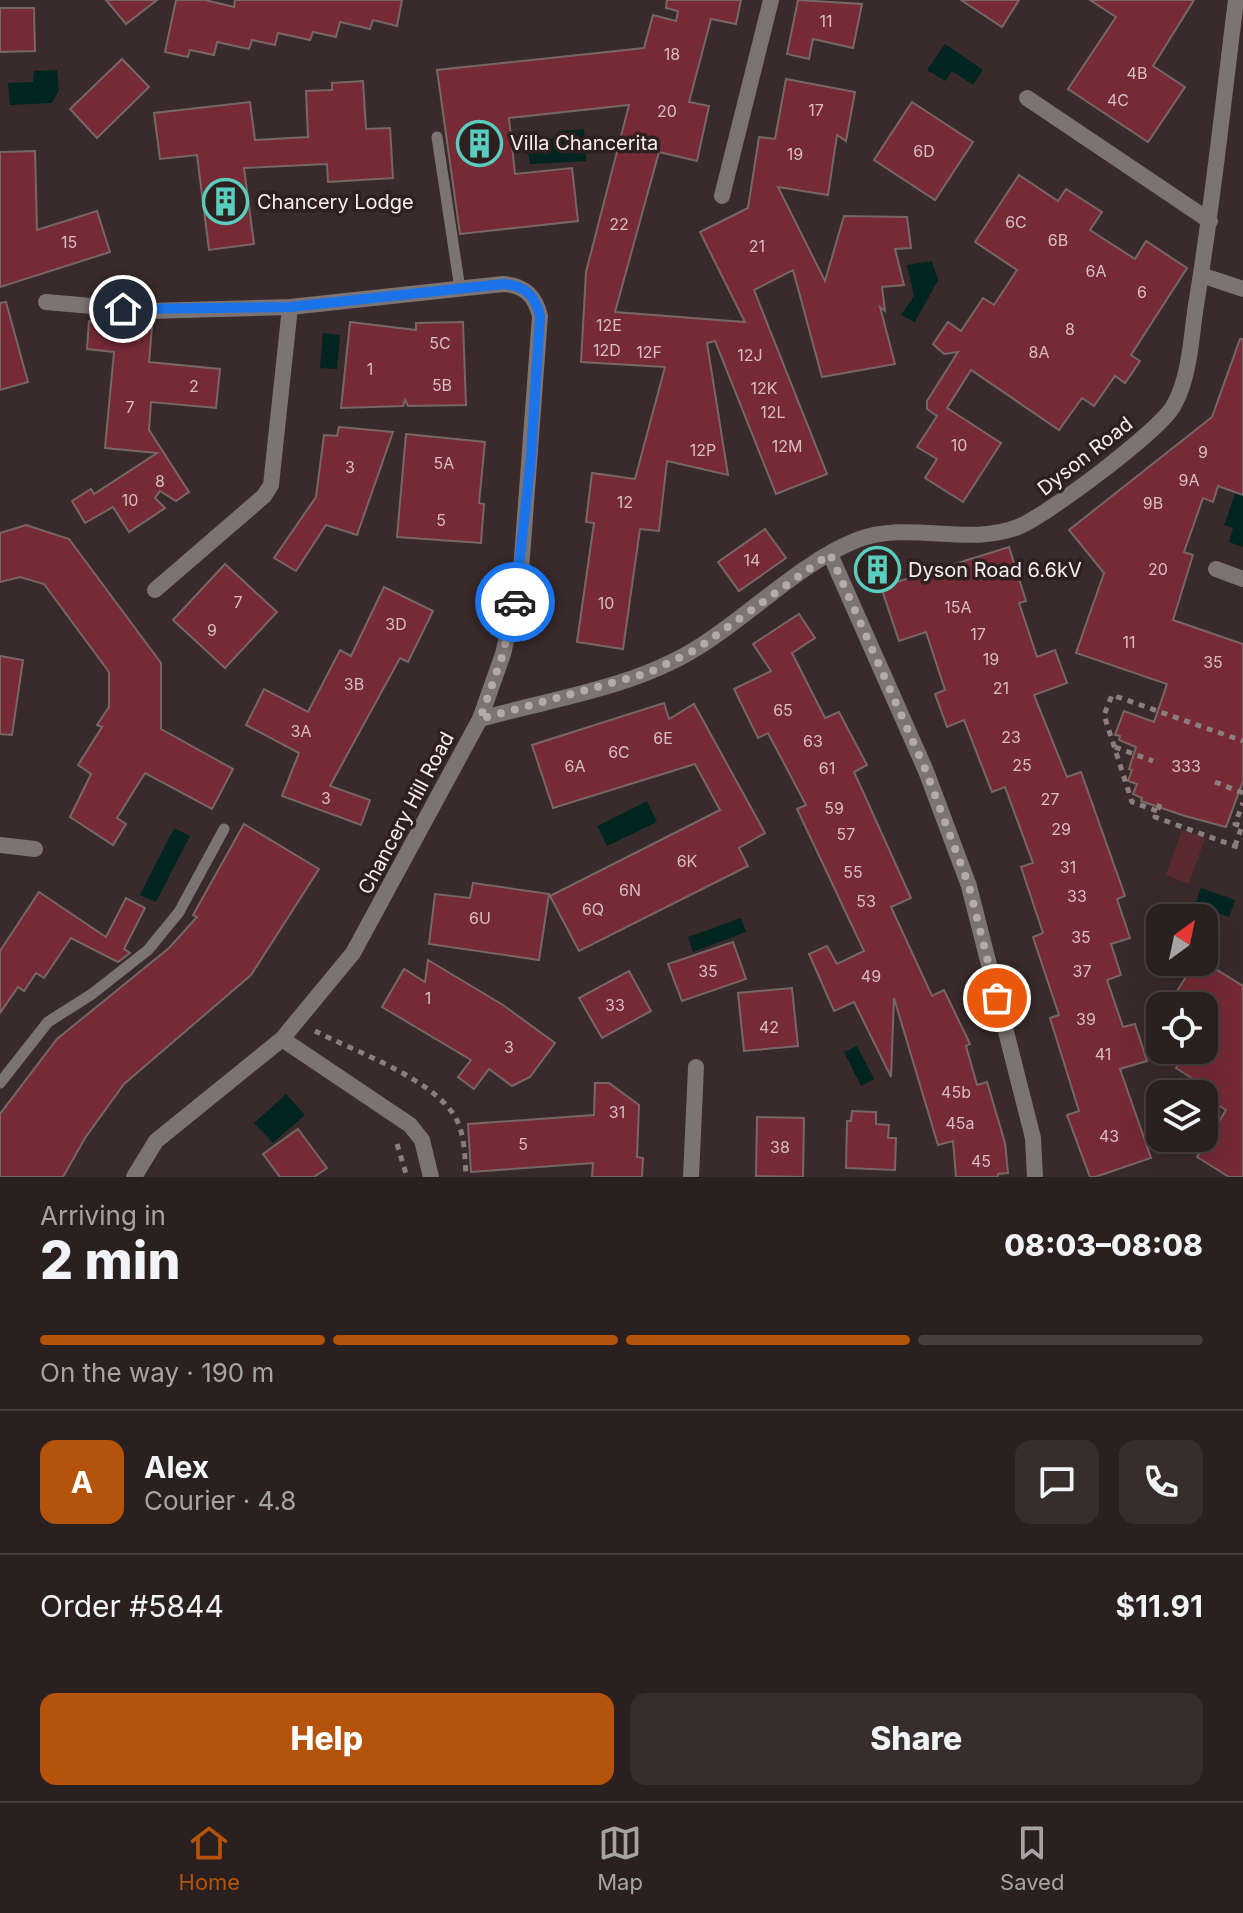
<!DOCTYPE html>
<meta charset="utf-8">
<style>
body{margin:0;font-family:Inter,sans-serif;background:#372d2d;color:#f1f3f6;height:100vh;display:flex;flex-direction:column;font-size:30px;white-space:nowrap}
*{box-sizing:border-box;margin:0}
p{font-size:26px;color:#a6a3a5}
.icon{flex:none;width:44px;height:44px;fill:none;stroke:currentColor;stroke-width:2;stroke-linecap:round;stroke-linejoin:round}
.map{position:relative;height:1177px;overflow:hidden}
.side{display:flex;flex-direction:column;background:#2b2020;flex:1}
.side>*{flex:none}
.needle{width:52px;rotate:33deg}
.tools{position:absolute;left:1146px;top:904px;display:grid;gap:16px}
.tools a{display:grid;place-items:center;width:72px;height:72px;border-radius:16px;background:#2b2020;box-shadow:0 8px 32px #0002,0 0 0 2px #473e3e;font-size:40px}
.pin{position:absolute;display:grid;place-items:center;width:68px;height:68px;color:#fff;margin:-34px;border:4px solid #fff;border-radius:50%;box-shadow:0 2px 8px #0007}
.courier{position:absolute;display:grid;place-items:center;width:80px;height:80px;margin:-40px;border:6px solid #1a73e8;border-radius:50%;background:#fff;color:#222;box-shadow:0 2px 10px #0007}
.summary em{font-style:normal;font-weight:800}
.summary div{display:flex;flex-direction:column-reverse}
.summary{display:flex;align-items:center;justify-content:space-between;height:136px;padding:0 40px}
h1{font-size:52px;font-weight:800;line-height:60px}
.bar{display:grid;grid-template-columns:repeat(4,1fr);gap:12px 8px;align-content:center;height:96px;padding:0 40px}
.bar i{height:10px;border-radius:6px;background:#473e3e}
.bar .active{background:#b45309}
.bar p{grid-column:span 4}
.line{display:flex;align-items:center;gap:20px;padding:0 40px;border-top:2px solid #473e3e}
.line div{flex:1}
.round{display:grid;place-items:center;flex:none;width:84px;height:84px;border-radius:16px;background:#372d2d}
.primary-button{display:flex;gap:16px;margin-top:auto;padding:16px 40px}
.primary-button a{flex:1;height:92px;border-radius:16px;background:#b45309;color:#fff;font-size:32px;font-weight:800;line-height:92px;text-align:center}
.primary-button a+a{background:#372d2d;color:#f1f3f6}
.tabs{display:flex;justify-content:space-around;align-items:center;height:112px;border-top:2px solid #473e3e;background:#2b2020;font-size:22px;color:#a6a3a5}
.tabs a{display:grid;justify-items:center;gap:4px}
.tabs .active{color:#b45309}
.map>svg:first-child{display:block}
.green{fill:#5a2a2f}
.water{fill:#002521}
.building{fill:#752a36;stroke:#786667;stroke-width:2}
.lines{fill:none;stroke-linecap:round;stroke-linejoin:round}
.path{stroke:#8b7e7e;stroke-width:5;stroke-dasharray:6 6;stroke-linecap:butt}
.service{stroke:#7b7374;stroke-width:11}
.minor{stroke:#7b7374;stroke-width:16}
.done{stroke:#b5a9aa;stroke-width:8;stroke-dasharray:0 14.4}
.route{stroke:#1a73e8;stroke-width:10}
.labels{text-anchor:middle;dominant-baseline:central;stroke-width:7;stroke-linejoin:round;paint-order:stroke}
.number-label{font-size:16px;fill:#d7bdc0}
.poi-label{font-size:20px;fill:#f8eeee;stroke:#2e2021;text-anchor:start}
.street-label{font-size:20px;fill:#f8eeee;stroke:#2e2021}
</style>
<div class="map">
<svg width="1243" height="1177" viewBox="0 0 1243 1177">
<rect width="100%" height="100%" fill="#392a2b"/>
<path class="green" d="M1182 830 1205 838 1189 884 1166 875Z"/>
<g class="water">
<path d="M945 44 983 70 973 85 952 71 945 81 927 70Z"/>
<path d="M57 70 59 90 52 103 10 105 8 83 33 82 34 71Z"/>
<path d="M584 129 586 161 530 164 527 147 534 137 552 139 559 131Z"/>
<path d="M932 261 938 280 915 322 901 315 914 296 907 265Z"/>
<path d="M323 333 340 335 337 369 320 368Z"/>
<path d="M1236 492 1243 495V547L1229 542 1233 528 1224 525Z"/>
<path d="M647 801 657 822 607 846 597 826Z"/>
<path d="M174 828 190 836 156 902 140 895Z"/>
<path d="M1201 888 1235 900 1229 917 1195 906Z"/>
<path d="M741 918 746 932 693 952 688 937Z"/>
<path d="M857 1046 874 1079 861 1086 844 1052Z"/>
<path d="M286 1094 305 1115 273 1143 254 1123Z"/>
</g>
<g class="building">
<path d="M106 0H157L126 24Z"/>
<path d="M176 0H205L234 7 235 0H402L397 26 373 20 370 29 340 22 336 37 313 32 310 40 278 33 275 45 252 40 249 49 217 42 214 55 190 50 188 57 165 52Z"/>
<path d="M667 0H741L736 24 711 19 689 102 709 106 697 161 659 152 615 312 745 322 700 232 748 208 759 137 775 139 786 79 855 92 846 141 837 135 828 195 778 187 825 281 844 216 907 217 911 248 895 249 904 285 882 287 885 311 880 307 895 364 822 377 793 270 754 290 827 474 776 494 715 341 707 343 728 475 667 461 659 531 640 529 623 649 577 642 594 523 586 522 592 473 635 479 665 367 581 362 586 272 629 105 509 118 515 174 572 168 578 221 460 234 437 70 644 48 653 15 676 21 678 11 666 8Z"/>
<path d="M798 0 862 4 853 48 813 39 809 59 787 54Z"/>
<path d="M961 0H1019L1002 27Z"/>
<path d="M1090 0H1194L1153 66 1185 87 1148 142 1068 89 1116 17Z"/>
<path d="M0 8H34L35 51 0 52Z"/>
<path d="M122 59 149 87 97 138 70 109Z"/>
<path d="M363 81 366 129 390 128 393 178 328 182 327 164 244 168 254 244 209 250 197 155 160 159 154 113 250 102 255 140 308 137 306 91 332 90V83Z"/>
<path d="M912 102 973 142 935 200 874 160Z"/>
<path d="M35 151 37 230 97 211 110 252 0 287V152Z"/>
<path d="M1019 175 1058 201 1066 189 1102 212 1090 230 1135 259 1146 241 1187 268 1131 355 1140 361 1125 383 1115 376 1094 406 1082 398 1059 430 971 370 947 408 1001 443 963 502 925 478 937 459 917 447 937 416 927 409V401L958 352 944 354 933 344 948 322 961 331 983 298 994 305 1017 270 975 242Z"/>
<path d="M6 302 28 382 0 390V303Z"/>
<path d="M89 321 152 327 149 362 220 369 216 408 151 402 149 430 189 492 176 501 160 491 155 498 165 508 129 532 113 507 85 523 72 501 91 489 94 494 157 453 105 448 114 352 87 349Z"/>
<path d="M350 322 416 330V323L463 322 466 405 408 406 405 400 403 406 341 408Z"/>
<path d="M1240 339H1243V495L1218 486 1213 502 1203 498 1184 552 1193 555 1173 620 1243 644V781L1226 827 1185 816 1141 801 1142 798 1133 794 1137 784 1128 781 1132 770 1129 769 1136 747 1119 740 1120 736 1115 735 1124 711 1154 722 1167 684 1076 653 1104 573 1069 530 1212 417Z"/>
<path d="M339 427 393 432 357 535 326 525 296 571 274 558 316 497 324 435 337 436Z"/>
<path d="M406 434 485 442 479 503 484 504 481 543 397 537Z"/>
<path d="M26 525 69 539 161 663V729L233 769 212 809 145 773 117 818 126 824 113 845 70 817 91 774 78 765 102 727 97 725 109 707V672L44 584 20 577 0 582V533Z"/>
<path d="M765 529 786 558 739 591 718 562Z"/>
<path d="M1009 547 1026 601 1019 603 1037 657 1055 650 1067 683 1034 695 1067 777 1081 772 1125 896 1117 899 1130 938 1111 944 1121 975 1107 980 1123 1027 1135 1024 1147 1061 1120 1069 1151 1158 1095 1177H1090L1067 1115 1079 1111 1050 1018 1059 1015 1033 937 1043 933 1021 867 1033 863 1005 787 992 792 964 720 947 727 935 694 945 690 926 632 899 641 881 587Z"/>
<path d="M888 556 895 574 866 584 860 566Z"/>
<path d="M225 564 277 612 225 668 173 620Z"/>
<path d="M384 587 433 611 408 662 400 658 330 786 370 800 361 825 282 796 299 753 246 725 264 689 308 712 340 650 351 656Z"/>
<path d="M799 614 815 638 792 653 825 718 839 712 867 765 854 772 911 898 891 907 932 996 944 990 970 1044 966 1046 977 1085 987 1082 1005 1143 1008 1173 998 1174V1177H956L953 1141 938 1145 894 998 891 1077 854 1002 834 1011 809 954 827 946 837 964 864 951 797 809 806 805 768 733 758 738 734 689 771 671 753 644Z"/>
<path d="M0 656 23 660 12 735 0 734Z"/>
<path d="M664 703 669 719 694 704 765 833 739 848 748 866 579 951 550 896 720 810 695 764 553 808 532 745Z"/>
<path d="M244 824 319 869 251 975 124 1084 85 1138 63 1177H0V1114L57 1039 169 948 197 917 193 915Z"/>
<path d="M473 883 549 894 539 960 429 944 435 894 470 898Z"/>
<path d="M39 892 106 937 126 898 145 908 124 949 130 953 118 962 71 938 44 978 36 973 24 991 18 987 0 1013V951Z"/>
<path d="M733 942 746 979 682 1001 668 964Z"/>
<path d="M428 960 503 1005 555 1043 530 1077 512 1086 489 1069 474 1089 458 1077 471 1060 382 1007 404 969 425 982Z"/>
<path d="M1195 962H1204L1243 986V1177H1229L1197 1157 1226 1110 1191 1089 1196 1081 1176 1068 1186 1050H1204V1006L1176 993Z"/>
<path d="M629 971 651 1011 602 1038 579 998Z"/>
<path d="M792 988 798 1046 744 1051 738 993Z"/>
<path d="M595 1083H609L639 1105 637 1157 643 1158 642 1177H592L593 1163 471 1172 468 1124 594 1115Z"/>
<path d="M852 1111 876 1112V1124L889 1125 888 1138H896L895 1170 846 1168 847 1121H851Z"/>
<path d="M757 1117 804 1118 803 1177 756 1176Z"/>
<path d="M298 1129 327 1168 314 1177H280L263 1154Z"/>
</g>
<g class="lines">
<g class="path">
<path d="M1115 747 1153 761"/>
<path d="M1215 782 1243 793"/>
<path d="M1160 804 1155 817 1243 849"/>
<path d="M1157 811 1132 802 1104 715 1112 695 1243 741"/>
<path d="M1235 846 1242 826 1235 824 1243 803"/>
<path d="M315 1031C356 1052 429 1077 454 1115 465 1132 465 1158 466 1177"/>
<path d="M397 1144 407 1177"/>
</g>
<g class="service">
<path d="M437 137 460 289"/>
<path d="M0 1083 48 1022 92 994 148 950 179 912 224 829"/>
</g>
<g class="minor">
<path d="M1027 98 1210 221"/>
<path d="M722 196 771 0"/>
<path d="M1201 275 1243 289"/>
<path d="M46 302 149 311 290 307 503 284C524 285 535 295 540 316L520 584 503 654 480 719 353 953 282 1039 156 1141 134 1177"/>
<path d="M830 554 926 771 969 886 1033 1138 1035 1177"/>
<path d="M1216 569 1243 579"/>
<path d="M155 590 264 496 271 485 290 307"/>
<path d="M480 719C551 699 633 688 697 648 749 616 801 562 857 540 909 520 967 547 1018 527 1046 516 1161 430 1174 405 1190 376 1191 338 1196 305 1213 204 1223 102 1236 0"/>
<path d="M0 845 35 849"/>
<path d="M282 1039 410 1125 422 1140 431 1177"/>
<path d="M691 1177 696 1067"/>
</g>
</g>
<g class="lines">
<path class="done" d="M515 602 503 654 480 719 648 673 697 649 830 554 926 771 969 886 997 998"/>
<path class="route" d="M123 309 290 307 503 284C524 285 535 295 540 316L531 457 515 602"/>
</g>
<defs>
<symbol id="building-ring" viewBox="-11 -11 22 22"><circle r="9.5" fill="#2e2021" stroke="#59cebe" stroke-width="1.5"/><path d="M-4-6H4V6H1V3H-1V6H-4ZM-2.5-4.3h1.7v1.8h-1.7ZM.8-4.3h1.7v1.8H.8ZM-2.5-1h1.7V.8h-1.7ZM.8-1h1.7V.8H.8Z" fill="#59cebe"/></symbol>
</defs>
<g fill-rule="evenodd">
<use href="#building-ring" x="454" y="118" width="51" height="51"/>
<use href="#building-ring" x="200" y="176" width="51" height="51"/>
<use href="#building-ring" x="852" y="544" width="51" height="51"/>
</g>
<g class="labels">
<g class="number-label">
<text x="826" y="21">11</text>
<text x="672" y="54">18</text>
<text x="1137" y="73">4B</text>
<text x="1118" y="100">4C</text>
<text x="816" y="110">17</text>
<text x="667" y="111">20</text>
<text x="924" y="151">6D</text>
<text x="795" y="154">19</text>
<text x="1016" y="222">6C</text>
<text x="619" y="224">22</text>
<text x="1058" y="240">6B</text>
<text x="69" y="242">15</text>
<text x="757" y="246">21</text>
<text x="1096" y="271">6A</text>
<text x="1142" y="292">6</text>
<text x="609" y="325">12E</text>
<text x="1070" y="329">8</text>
<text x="440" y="343">5C</text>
<text x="607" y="350">12D</text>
<text x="649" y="352">12F</text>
<text x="1039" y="352">8A</text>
<text x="750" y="355">12J</text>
<text x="370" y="369">1</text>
<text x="442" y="385">5B</text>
<text x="194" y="386">2</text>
<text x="764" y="388">12K</text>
<text x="130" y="407">7</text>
<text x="773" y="412">12L</text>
<text x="959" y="445">10</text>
<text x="787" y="446">12M</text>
<text x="703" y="450">12P</text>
<text x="1203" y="452">9</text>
<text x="444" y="463">5A</text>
<text x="350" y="467">3</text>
<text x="1189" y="480">9A</text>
<text x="160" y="481">8</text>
<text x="130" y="500">10</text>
<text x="625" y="502">12</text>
<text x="1153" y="503">9B</text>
<text x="441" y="520">5</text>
<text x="752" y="560">14</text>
<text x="1158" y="569">20</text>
<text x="238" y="602">7</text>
<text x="606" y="603">10</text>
<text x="958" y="607">15A</text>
<text x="396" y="624">3D</text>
<text x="212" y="630">9</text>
<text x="978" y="634">17</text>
<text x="1129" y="642">11</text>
<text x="991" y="659">19</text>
<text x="1213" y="662">35</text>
<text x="354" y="684">3B</text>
<text x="1001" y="688">21</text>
<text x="783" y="710">65</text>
<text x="301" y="731">3A</text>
<text x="1011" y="737">23</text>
<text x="663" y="738">6E</text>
<text x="813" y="741">63</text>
<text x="619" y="752">6C</text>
<text x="1022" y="765">25</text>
<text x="575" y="766">6A</text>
<text x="1186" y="766">333</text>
<text x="827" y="768">61</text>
<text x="326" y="798">3</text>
<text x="1050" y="799">27</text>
<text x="834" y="808">59</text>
<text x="1061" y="829">29</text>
<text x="846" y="834">57</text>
<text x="687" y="861">6K</text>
<text x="1068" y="867">31</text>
<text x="853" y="872">55</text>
<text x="630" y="890">6N</text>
<text x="1077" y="896">33</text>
<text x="866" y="901">53</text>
<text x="593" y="909">6Q</text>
<text x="480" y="918">6U</text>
<text x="1081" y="937">35</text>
<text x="708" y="971">35</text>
<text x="1082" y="971">37</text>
<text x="871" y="976">49</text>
<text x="428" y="998">1</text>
<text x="615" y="1005">33</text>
<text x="1086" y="1019">39</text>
<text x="769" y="1027">42</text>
<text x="509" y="1047">3</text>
<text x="1103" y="1054">41</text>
<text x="956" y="1092">45b</text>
<text x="617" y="1112">31</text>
<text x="960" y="1123">45a</text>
<text x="1109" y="1136">43</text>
<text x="523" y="1144">5</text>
<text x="780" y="1147">38</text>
<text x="981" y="1161">45</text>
</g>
<g class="poi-label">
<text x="510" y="143">Villa Chancerita</text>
<text x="257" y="202">Chancery Lodge</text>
<text x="908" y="570">Dyson Road 6.6kV</text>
</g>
<g class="street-label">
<text transform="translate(1085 456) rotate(-38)">Dyson Road</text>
<text transform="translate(406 813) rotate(-62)">Chancery Hill Road</text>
</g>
</g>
</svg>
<div class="tools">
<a><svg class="needle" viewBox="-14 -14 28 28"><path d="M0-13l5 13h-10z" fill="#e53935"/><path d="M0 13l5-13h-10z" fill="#a6a3a5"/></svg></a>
<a><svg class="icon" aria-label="locate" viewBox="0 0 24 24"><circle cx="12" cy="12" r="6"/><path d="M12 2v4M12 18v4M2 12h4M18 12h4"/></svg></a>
<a><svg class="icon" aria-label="layers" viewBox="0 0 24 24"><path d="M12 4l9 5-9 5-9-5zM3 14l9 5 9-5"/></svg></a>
</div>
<div class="pin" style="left:997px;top:998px;background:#ea580c"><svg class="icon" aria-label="bag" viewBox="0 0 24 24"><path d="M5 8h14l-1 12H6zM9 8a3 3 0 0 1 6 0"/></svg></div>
<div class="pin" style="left:123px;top:309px;background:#1f2937"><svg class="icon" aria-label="home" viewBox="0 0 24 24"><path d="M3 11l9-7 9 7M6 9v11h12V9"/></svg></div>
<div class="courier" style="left:515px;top:602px"><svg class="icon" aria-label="car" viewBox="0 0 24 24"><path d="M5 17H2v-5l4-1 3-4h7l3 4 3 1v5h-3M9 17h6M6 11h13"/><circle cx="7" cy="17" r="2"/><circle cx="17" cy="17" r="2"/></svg></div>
</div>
<section class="side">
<div class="summary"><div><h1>2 min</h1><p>Arriving in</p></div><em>08:03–08:08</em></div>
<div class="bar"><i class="active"></i><i class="active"></i><i class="active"></i><i></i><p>On the way · 190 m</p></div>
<div class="line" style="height:144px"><b class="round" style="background:#b45309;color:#fff">A</b><div><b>Alex</b><p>Courier · 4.8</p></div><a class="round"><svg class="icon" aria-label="chat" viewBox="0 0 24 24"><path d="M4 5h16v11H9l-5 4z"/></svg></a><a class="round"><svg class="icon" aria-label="phone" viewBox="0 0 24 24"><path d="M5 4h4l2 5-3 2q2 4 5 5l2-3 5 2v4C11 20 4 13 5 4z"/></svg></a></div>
<div class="line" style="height:104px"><div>Order #5844</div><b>$11.91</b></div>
<div class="primary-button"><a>Help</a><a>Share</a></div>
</section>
<nav class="tabs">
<a class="active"><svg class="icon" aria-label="home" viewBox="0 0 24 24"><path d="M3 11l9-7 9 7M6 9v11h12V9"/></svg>Home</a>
<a><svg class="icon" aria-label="map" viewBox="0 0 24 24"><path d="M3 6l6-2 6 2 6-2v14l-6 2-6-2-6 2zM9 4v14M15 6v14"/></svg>Map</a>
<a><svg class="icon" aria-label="saved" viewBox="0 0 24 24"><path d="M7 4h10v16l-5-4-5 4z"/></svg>Saved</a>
</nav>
